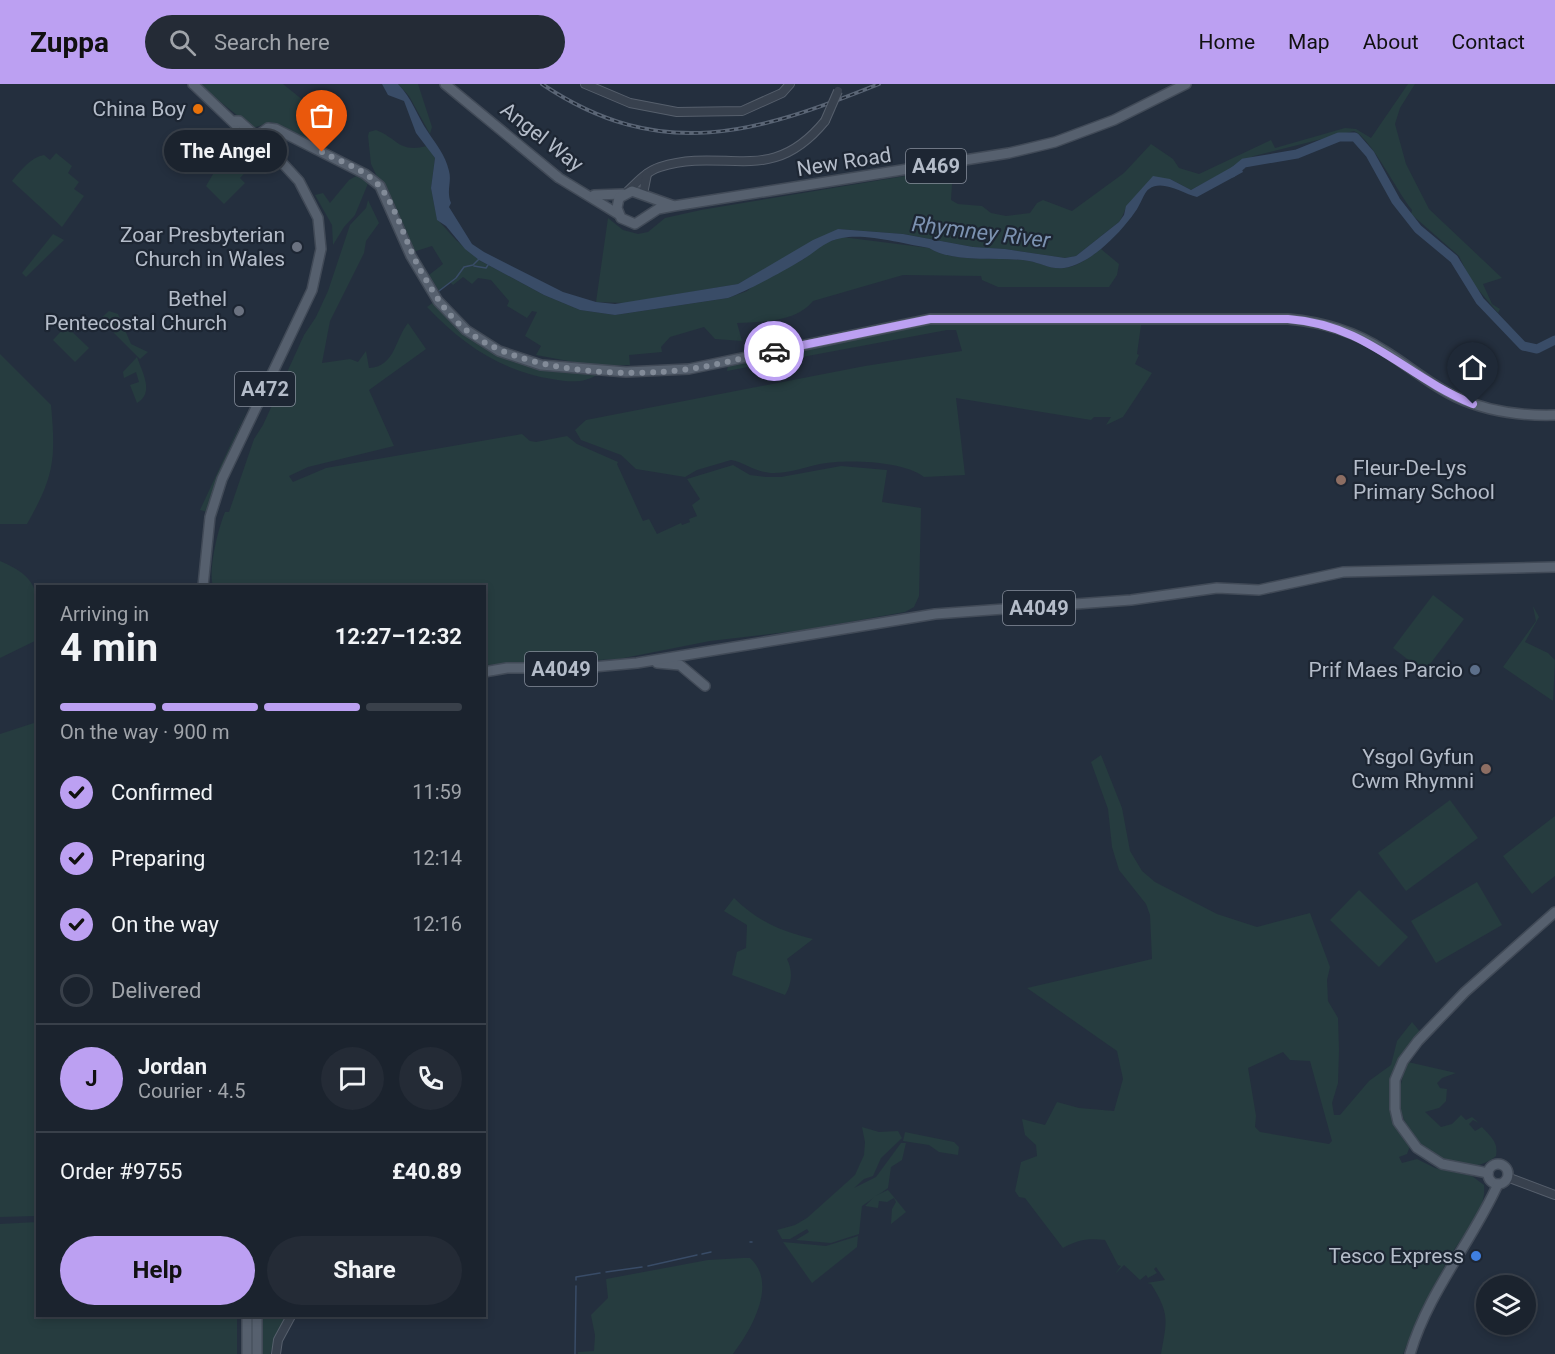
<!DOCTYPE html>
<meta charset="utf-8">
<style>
body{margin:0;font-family:Roboto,sans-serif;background:#242b36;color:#f1f3f6;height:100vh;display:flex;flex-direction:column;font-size:22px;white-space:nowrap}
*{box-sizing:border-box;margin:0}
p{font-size:20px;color:#a0a4aa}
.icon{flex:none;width:33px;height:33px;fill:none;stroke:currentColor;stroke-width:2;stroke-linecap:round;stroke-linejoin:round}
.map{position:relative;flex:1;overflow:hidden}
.side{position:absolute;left:36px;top:501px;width:450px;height:732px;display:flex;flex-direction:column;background:#1b232e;border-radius:0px;box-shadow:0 3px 9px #0003,0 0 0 2px #39404a}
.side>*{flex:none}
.fabs{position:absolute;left:1476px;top:1191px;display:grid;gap:12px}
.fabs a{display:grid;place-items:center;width:60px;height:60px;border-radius:50%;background:#1b232e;box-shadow:0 3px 9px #0003,0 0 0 2px #39404a;font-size:30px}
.pin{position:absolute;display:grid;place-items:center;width:51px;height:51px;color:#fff;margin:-62px -26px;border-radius:50% 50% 50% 0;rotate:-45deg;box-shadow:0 0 6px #0007}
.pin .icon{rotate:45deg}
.courier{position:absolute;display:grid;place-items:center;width:60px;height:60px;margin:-30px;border:4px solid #bca0f2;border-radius:50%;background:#fff;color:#222;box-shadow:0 2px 8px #0007}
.bubble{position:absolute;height:42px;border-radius:21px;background:#1b232e;box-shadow:0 3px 9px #0003,0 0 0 2px #39404a;font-size:20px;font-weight:700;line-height:42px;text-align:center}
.overview em{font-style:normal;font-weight:700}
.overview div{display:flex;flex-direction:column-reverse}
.overview{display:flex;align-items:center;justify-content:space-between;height:102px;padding:0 24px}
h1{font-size:39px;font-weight:700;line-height:45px}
.bar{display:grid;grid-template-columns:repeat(4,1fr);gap:9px 6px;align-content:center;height:72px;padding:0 24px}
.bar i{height:8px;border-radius:4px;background:#39404a}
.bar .active{background:#bca0f2}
.bar p{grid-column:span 4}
.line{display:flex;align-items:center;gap:15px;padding:0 24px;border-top:2px solid #39404a}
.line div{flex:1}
.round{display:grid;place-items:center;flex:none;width:63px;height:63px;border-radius:32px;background:#242b36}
ol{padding:0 24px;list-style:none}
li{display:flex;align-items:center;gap:18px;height:66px}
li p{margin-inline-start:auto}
li .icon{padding:6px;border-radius:50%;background:#bca0f2;color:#111;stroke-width:4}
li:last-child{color:#a0a4aa}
li i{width:33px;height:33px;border:3px solid #39404a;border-radius:50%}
.button{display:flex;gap:12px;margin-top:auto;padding:12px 24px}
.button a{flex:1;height:69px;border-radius:36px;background:#bca0f2;color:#111;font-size:24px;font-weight:700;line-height:69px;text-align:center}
.button a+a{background:#242b36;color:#f1f3f6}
header{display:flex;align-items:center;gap:36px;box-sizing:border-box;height:84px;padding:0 30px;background:#bca0f2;color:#111}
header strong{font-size:28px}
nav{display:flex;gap:33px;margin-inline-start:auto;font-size:21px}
.search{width:420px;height:54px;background:#242b36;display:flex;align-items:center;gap:15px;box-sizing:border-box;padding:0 21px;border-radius:33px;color:#a0a4aa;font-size:22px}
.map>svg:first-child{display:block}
.green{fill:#263c3f;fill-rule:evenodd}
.water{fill:#394c67}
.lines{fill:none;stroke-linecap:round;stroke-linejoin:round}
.stream{stroke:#394c67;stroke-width:1.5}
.river{stroke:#394c67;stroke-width:9}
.minor-casing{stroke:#565f6c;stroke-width:10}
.major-casing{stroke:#414a57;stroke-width:12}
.minor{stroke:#38414e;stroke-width:8}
.major{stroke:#56606e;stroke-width:9}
.rail-casing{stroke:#5a6575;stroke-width:4}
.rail{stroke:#1d2633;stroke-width:1.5;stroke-dasharray:4.5;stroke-linecap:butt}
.minor-bridge-casing{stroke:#565f6c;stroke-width:10;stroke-linecap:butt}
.minor-bridge{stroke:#38414e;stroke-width:8}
.done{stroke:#828b98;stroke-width:6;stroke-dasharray:0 10.8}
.route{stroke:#bca0f2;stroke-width:8}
.food-dot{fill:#e8710a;stroke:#1d2633;stroke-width:2}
.worship-dot{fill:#6b7280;stroke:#1d2633;stroke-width:2}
.education-dot{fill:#8d6e63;stroke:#1d2633;stroke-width:2}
.service-dot{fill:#5c6f8a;stroke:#1d2633;stroke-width:2}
.shop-dot{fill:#3f7fe0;stroke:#1d2633;stroke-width:2}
.labels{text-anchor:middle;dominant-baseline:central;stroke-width:4.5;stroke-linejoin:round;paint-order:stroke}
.shield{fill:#1d2633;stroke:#878f9c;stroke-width:1.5}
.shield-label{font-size:20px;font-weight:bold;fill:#b4bcc9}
.poi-label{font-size:21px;fill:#b4bcc9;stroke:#1d2633;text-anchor:end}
.street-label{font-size:21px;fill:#b4bcc9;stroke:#1d2633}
.water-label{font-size:22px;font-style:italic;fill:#7c92b1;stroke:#1d2633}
</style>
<header>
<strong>Zuppa</strong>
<div class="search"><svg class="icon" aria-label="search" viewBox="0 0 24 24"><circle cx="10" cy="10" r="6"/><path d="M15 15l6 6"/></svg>Search here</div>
<nav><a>Home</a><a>Map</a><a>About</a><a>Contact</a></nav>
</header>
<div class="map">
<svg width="1555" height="1270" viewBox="0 0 1555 1270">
<rect width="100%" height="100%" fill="#242f3e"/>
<g class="green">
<path d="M198 0H283L309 21 343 32 338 48 304 41 316 55 312 58 271 38 253 44Z"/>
<path d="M398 0H418L432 43 430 50 409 12Z"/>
<path d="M1408 0H1415L1400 24 1395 40 1406 80 1429 125 1502 194 1483 200 1492 220 1500 225 1498 229 1471 197 1459 172 1411 130 1412 126C1397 108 1372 55 1354 47L1254 72 1191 106 1170 95C1153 102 1140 107 1128 121 1124 126 1123 133 1119 138L1076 172 1065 174 1005 165 973 163 903 150 838 145 738 200 626 219 596 218 608 134 623 146 638 150 648 148 665 134 701 126 953 84 951 116 958 120 982 122 991 129 1006 132 1030 129 1037 119 1043 116 1072 127 1124 89 1151 60 1173 75 1179 84 1199 90 1271 56 1275 64 1345 44 1356 45 1371 54Z"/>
<path d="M376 46C399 55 398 69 427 62L435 74 431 104 437 135 456 156 479 176 544 211 580 226 615 231 728 214 747 207 755 200 804 175 818 162 842 153 929 164C955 180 1000 172 1029 177 1042 179 1051 186 1065 184 1079 182 1090 173 1101 165L1119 180 1117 191 1109 203H998L982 196 981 192 903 191 813 217C796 238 762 238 737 239L742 257 715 255 704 243 670 253 661 263 662 268 629 271 630 281 595 282 536 271 541 262 525 252 537 228 532 227 527 234 507 222 509 217 491 196 478 194 472 200 463 193 453 201 450 198 439 207 429 191 443 180 432 162 413 168 371 80 368 52 369 48Z"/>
<path d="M56 69 72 82 68 89 79 98 74 105 84 112 62 143 12 97C20 87 31 73 44 71L50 76Z"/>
<path d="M261 70 267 74 260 73 240 94 245 99 224 120 206 102 223 73 242 75Z"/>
<path d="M358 91 369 97 355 131 344 143 333 161 332 141 315 111 323 109 330 119 349 96Z"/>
<path d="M368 116 379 139 366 157 364 169 330 237 322 279 350 275 358 278 366 267 369 284C395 283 395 255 408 239L426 265 369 306 394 362 308 383 289 392 293 398 326 384 522 350 530 357 536 358 567 352 577 360 618 378 617 380 643 437 649 435 657 450 681 439 682 441 690 438 689 435 697 432 692 421 700 415 687 395 733 381 750 391 766 393H781L841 382 887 386 882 418 921 424 919 512 914 523 905 528 804 546 710 557 619 575 485 581 484 502 338 500 334 502H213C208 486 218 445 225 428H229L254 355 263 341 304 251 316 233 328 207 350 141 366 124Z"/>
<path d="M53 150 64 156 26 193 22 189Z"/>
<path d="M435 217 489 266 600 289C584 300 570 298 552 295 501 287 462 260 427 223Z"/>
<path d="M109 227 118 230 131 260 148 268 140 275 100 235Z"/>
<path d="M930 239 1141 241 1137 270 1139 271 1135 280 1152 289 1123 333 1106 341 1111 333H1094L1091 336 956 314 965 391 924 393C904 377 846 375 820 380 805 383 790 389 774 389 755 389 747 379 731 376L697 386 685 393 636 385 621 371 581 356 575 346 586 336 865 282 962 267 956 246H947L727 287 728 280Z"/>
<path d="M66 242 89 264 75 278 53 256Z"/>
<path d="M0 270 51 321C56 376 54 392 27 440H0Z"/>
<path d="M137 273C142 288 155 309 137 319L130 301 139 298 136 288 124 294 123 288Z"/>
<path d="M248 323 221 385 207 428 200 426Z"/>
<path d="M0 477C44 495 38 515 37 556L0 574Z"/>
<path d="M1433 511 1464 535 1424 588 1393 564Z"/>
<path d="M1533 522 1539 533 1525 558 1548 569 1555 576 1553 617 1503 583 1536 537Z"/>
<path d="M37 638V1132L0 1133V650Z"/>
<path d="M1101 671 1122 724 1130 767 1142 787 1155 798 1217 830 1257 843 1310 829 1330 883 1327 896 1328 917 1338 934 1339 966 1338 999 1332 1019 1334 1031H1340L1369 997 1391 981 1397 957 1412 938 1422 950 1401 974 1394 1038 1410 1062 1407 1070 1399 1073 1402 1079 1417 1075 1435 1084 1472 1092 1484 1101C1487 1129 1461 1152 1449 1174 1432 1205 1416 1237 1403 1270H1161C1167 1236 1170 1230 1151 1200L1147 1199 1165 1196 1156 1183 1154 1185 1157 1189 1148 1194 1146 1191 1140 1196 1124 1181 1115 1190 1121 1182 1118 1181 1105 1156C1090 1154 1078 1155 1063 1164L1025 1114 1019 1113 1015 1107 1021 1078 1037 1072 1036 1061 1025 1051 1022 1035 1045 1041 1057 1018 1079 1024 1114 1027 1123 995 1117 967 1027 904 1152 875 1150 831 1146 820 1119 786 1112 763 1108 725 1091 678ZM1283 968 1290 976 1310 977 1332 1057 1329 1060 1260 1048 1255 1043 1256 1032 1248 984Z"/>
<path d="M1450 716 1478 754 1406 807 1378 769Z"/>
<path d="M1555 732V792L1532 810 1503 772Z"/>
<path d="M1477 798 1502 841 1436 879 1411 837Z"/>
<path d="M1359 806 1408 853 1379 883 1330 836Z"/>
<path d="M734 814C757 837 782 848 813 855L787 875C793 887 792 900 785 911L732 891 737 868 746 864 747 841 724 827Z"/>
<path d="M1408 978 1456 989 1442 994 1437 999 1440 1004 1447 1005 1446 1017 1439 1024 1425 1028 1441 1043 1452 1040 1461 1031 1466 1036 1472 1033 1479 1039 1473 1036 1469 1040 1475 1047 1482 1043C1490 1052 1499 1058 1496 1072 1462 1101 1407 1061 1400 1023 1398 1009 1402 991 1408 978Z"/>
<path d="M862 1043 879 1048 898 1047 902 1054 881 1074 873 1092 864 1095 854 1104 876 1093 901 1059H906L902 1076 891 1083 888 1104 862 1122 859 1150 831 1159 796 1156 809 1148 807 1145 790 1155H782L777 1146 795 1141 807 1134 855 1091 864 1071 865 1058Z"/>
<path d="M905 1048 954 1058 959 1063 958 1071 939 1068 929 1061 903 1057Z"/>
<path d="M888 1106 906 1128 891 1140 892 1125 896 1118 894 1114 887 1118 879 1117 878 1124 865 1122 875 1112Z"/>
<path d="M37 1138 38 1232H237V1270H0V1140Z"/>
<path d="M858 1152 857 1163 812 1199 783 1158 826 1162Z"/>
<path d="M743 1174H750C778 1199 752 1245 733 1270H578V1268L594 1267 595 1251 591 1231 608 1214 606 1195 708 1176Z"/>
<path d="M261 1232H285L270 1270H261Z"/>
</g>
<path class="water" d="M382 0H398C412 14 417 32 428 48 437 62 445 70 449 87 452 98 446 107 451 119L449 123 472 160 484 168 563 208 596 218 615 220 738 200 813 156 838 145 903 150 973 163 1005 165 1065 174 1076 172 1119 138 1124 131 1126 122 1153 92 1170 95 1191 106 1239 79 1243 88 1197 113C1183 110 1163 95 1149 105 1144 108 1140 122 1135 128 1126 141 1113 155 1101 165 1091 173 1078 182 1064 184 1051 186 1041 179 1029 177 999 172 955 180 929 164 905 160 865 149 842 154 824 157 816 168 802 176 782 188 749 206 728 214L615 231 580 226 544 211 479 176 465 165 446 142 437 136 431 104 435 74 416 49 404 17 388 11Z"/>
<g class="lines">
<g class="stream">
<path d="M474 182 486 184 488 181"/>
<path d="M439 207 456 194 464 183 473 181 479 175"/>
<path d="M750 1158H752"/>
<path d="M702 1170 711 1168"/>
<path d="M648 1182 697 1171"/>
<path d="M606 1188 642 1183"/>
<path d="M576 1196V1193L600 1189"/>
<path d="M575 1270 576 1202"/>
</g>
<path class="river" d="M1232 89 1244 79 1297 70 1339 53H1355L1370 70 1396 117 1418 145 1454 175 1480 217 1523 262 1537 265 1555 256"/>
<defs>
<g id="minor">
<path d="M585 0 630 19 677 28 742 27 782 9 790 0"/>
<path d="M627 108C637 98 647 87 660 83 726 62 770 104 825 37"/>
<path d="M643 110 647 90"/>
<path d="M1507 1093 1555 1111"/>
<path d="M276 1270 278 1256 291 1232"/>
</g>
<g id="major">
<path d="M193 0 236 41"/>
<path d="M445 0 559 94 618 130"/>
<path d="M257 52 268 44 276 45 365 90 380 102 411 172 438 217 466 246 499 267 541 281 626 288 689 285 930 235H1288C1322 238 1354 247 1383 266 1408 281 1430 301 1456 313 1488 328 1521 332 1555 331"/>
<path d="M594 111 623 110"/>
<path d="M674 122 632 107 619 114 617 124 621 134 635 140 658 125 674 122 1009 69 1055 58 1114 36 1186 0"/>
<path d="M203 502 210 433 222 395 312 206 321 165 318 134 299 97 264 59 239 37H235"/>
<path d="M657 579 680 581 705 602"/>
<path d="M484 588 507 584H582L637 579 935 530 1131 516 1217 504 1259 506 1343 488 1555 483"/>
<circle cx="1498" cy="1090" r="10"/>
<path d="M1488 1089 1442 1080 1417 1064 1398 1038 1395 1025V996L1403 977 1418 957 1465 908 1555 828"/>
<path d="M247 1270V1232"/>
<path d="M257 1270V1232"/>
<path d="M1410 1270C1428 1208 1472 1158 1498 1100"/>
</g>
</defs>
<use href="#minor" class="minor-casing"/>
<use href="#major" class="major-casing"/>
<use href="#minor" class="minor"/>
<use href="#major" class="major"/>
<defs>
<path id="rail" d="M542 0C661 80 757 49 879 0"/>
</defs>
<use href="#rail" class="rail-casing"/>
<use href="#rail" class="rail"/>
<defs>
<path id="minor-bridge" d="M825 37 838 7"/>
</defs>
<use href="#minor-bridge" class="minor-bridge-casing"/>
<use href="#minor-bridge" class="minor-bridge"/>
</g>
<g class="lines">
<path class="done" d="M322 68C341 78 367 86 380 103 397 123 407 164 422 189 434 210 447 231 466 246 520 289 623 294 690 285 718 281 746 273 774 267"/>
<path class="route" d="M774 267 930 235H1288C1368 241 1404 292 1473 320"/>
</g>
<circle class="food-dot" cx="198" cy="25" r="6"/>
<g class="worship-dot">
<circle cx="297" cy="163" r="6"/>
<circle cx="239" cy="227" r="6"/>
</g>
<g class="education-dot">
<circle cx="1341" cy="396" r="6"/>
<circle cx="1486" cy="685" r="6"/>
</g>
<circle class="service-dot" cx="1475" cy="586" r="6"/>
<circle class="shop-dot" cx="1476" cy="1172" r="6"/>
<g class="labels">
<g class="shield">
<rect x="906" y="65" width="60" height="34" rx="4.5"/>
<rect x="235" y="288" width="60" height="34" rx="4.5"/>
<rect x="1003" y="507" width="72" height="34" rx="4.5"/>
<rect x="525" y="568" width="72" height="34" rx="4.5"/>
</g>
<g class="shield-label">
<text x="936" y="82">A469</text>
<text x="265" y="305">A472</text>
<text x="1039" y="524">A4049</text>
<text x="561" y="585">A4049</text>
</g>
<g class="poi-label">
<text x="186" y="25">China Boy</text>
<text x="285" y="151">Zoar Presbyterian<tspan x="285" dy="24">Church in Wales</tspan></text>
<text x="227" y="215">Bethel<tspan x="227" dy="24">Pentecostal Church</tspan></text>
<text x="1353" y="384" text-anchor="start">Fleur-De-Lys<tspan x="1353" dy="24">Primary School</tspan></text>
<text x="1463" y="586">Prif Maes Parcio</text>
<text x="1474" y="673">Ysgol Gyfun<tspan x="1474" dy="24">Cwm Rhymni</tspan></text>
<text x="1464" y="1172">Tesco Express</text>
</g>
<g class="street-label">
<text transform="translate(542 53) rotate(38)">Angel Way</text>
<text transform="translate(844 78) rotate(-9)">New Road</text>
</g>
<g class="water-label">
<text transform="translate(981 148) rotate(7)">Rhymney River</text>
</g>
</g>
</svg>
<div class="fabs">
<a><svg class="icon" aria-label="layers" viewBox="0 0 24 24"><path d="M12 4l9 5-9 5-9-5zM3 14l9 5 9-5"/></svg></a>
</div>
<div class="pin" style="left:322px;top:68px;background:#ea580c"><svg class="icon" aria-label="bag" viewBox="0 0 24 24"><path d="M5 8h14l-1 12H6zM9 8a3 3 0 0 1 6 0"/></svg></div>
<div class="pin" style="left:1473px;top:320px;background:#1f2937"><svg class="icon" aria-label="home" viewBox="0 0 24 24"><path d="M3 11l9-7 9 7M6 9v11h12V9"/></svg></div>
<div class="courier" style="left:774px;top:267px"><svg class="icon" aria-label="car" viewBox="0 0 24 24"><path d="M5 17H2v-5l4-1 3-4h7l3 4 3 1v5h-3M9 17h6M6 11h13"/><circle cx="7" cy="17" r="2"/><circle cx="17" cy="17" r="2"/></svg></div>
<div class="bubble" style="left:164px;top:46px;width:123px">The Angel</div>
<section class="side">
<div class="overview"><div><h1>4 min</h1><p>Arriving in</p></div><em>12:27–12:32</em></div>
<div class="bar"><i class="active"></i><i class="active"></i><i class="active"></i><i></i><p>On the way · 900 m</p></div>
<ol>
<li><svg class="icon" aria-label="check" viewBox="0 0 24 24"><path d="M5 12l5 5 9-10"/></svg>Confirmed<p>11:59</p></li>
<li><svg class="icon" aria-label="check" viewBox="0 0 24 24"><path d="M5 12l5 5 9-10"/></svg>Preparing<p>12:14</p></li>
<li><svg class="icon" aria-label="check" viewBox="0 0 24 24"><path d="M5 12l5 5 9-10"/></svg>On the way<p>12:16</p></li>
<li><i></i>Delivered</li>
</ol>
<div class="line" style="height:108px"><b class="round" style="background:#bca0f2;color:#111">J</b><div><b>Jordan</b><p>Courier · 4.5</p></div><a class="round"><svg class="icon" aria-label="chat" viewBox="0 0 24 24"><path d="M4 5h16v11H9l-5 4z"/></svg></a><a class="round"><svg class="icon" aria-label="phone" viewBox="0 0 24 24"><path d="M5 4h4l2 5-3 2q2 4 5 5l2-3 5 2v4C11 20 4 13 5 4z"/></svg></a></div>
<div class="line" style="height:78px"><div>Order #9755</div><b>£40.89</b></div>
<div class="button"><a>Help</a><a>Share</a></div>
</section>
</div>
